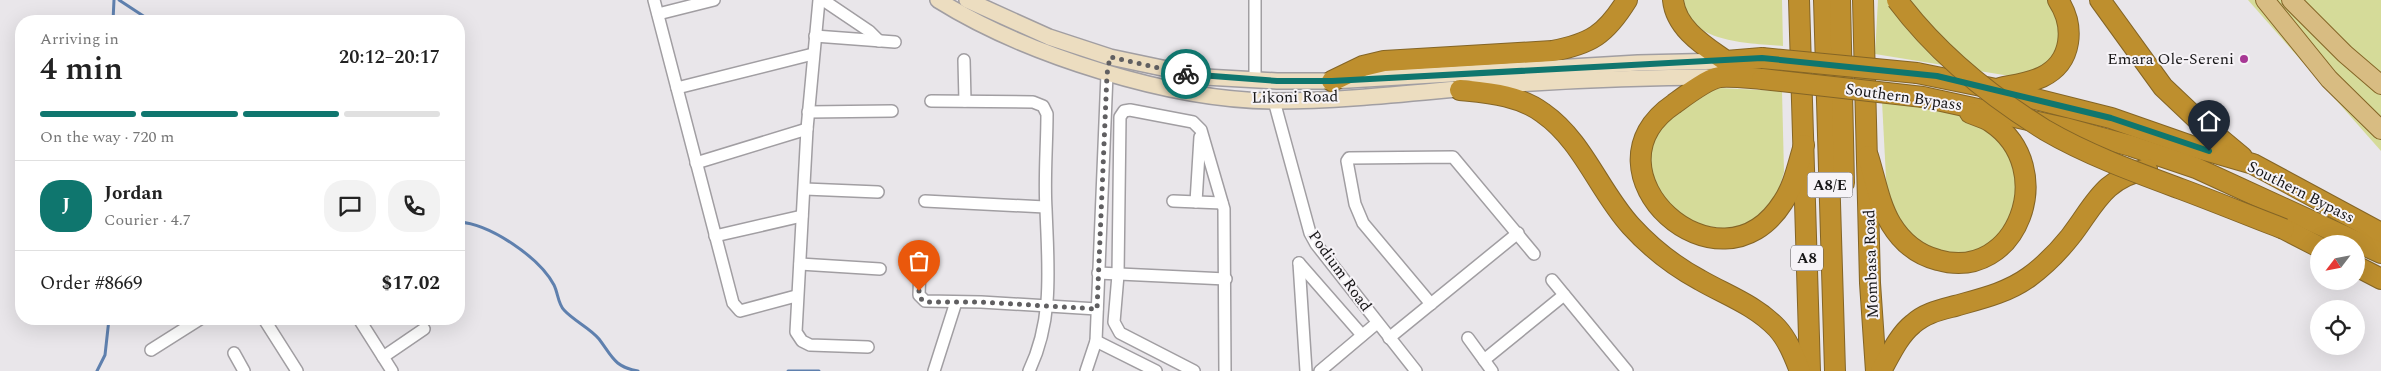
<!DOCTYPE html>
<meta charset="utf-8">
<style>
body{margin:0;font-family:Spectral,serif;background:#f2f2f2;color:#222;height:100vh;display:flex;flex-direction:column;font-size:19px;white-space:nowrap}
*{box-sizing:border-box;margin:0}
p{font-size:16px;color:#767676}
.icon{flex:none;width:28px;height:28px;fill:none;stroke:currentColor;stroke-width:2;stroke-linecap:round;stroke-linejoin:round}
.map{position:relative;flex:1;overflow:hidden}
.side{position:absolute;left:15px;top:15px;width:450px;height:310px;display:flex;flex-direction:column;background:#fff;border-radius:20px;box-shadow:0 5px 20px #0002}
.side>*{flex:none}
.needle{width:32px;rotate:238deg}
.fabs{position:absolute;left:2310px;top:235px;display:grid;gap:10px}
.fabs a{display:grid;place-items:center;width:55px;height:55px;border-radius:50%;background:#fff;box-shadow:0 5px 20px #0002;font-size:25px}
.pin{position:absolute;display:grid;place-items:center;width:42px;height:42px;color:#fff;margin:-51px -21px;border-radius:50% 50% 50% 0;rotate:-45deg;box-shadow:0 0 5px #0007}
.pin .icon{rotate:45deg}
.courier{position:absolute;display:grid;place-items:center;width:50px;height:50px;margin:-25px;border:4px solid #0f766e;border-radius:50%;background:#fff;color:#222;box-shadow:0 1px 6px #0007}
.head em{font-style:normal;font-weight:600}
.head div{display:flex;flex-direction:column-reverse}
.head{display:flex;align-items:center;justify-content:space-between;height:85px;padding:0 25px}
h1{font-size:32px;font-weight:600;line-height:38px}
.bar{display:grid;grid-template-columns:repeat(4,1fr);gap:8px 5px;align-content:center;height:60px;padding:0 25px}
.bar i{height:6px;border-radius:4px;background:#e0e0e0}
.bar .active{background:#0f766e}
.bar p{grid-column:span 4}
.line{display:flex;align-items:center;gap:12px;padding:0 25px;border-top:1px solid #e0e0e0}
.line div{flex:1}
.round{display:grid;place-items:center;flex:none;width:52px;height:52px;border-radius:20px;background:#f2f2f2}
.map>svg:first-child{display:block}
.green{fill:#d5db99}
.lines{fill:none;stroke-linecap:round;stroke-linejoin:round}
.stream{stroke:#5f80ae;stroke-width:3}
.street-casing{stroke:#a19ea2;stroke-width:14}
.secondary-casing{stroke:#a19ea2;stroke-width:18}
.primary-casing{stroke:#846526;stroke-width:20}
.highway-casing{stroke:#846526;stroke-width:22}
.street{stroke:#fff;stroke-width:11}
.secondary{stroke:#ecddc0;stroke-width:15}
.primary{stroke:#d8bc82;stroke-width:18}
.highway{stroke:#be8f2e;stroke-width:20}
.highway-bridge-casing{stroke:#846526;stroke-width:22;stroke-linecap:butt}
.highway-bridge{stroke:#be8f2e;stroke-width:20}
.done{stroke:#605f61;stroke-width:5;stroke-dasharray:0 9}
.route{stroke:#0f766e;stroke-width:6}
.poi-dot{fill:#a73794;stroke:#f6f3f7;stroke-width:2}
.labels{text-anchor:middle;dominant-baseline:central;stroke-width:4;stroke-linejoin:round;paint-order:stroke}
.shield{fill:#f6f3f7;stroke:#5a585a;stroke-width:1}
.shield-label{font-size:15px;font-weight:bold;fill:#171617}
.poi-label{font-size:16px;fill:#171617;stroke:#f6f3f7;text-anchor:end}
.street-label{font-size:16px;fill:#171617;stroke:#f6f3f7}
</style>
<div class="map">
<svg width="2381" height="371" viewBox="0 0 2381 371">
<rect width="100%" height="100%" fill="#e9e6ea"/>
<g class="green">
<path d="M1684 0H1782L1783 46C1751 43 1687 44 1684 0Z"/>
<path d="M1878 0H2053L2063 40 2046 67 2010 76 1875 54Z"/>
<path d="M2248 0H2381V151Z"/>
<path d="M1720 88 1782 91 1784 172 1777 195 1751 223 1728 229 1688 223 1660 197 1651 174 1650 157 1655 138 1661 126 1699 95Z"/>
<path d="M1882 101 1942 108 1970 118 2000 135 2021 176 2014 218 1989 247 1966 256 1945 255 1910 238 1887 197Z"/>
</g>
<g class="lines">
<g class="stream">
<path d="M119 0 151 21"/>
<path d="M113 21 114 0"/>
<path d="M459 222C490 224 539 257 554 285 558 293 558 304 564 310 574 321 590 328 599 339 612 356 614 367 638 371"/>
<path d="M97 371 105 355 109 319"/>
<path d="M788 371H819"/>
</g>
<defs>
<g id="street">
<path d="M654 0 733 303 740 311 796 296"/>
<path d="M819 0 807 129 796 332 802 341 810 345 868 347"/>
<path d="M823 0 869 31 879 41"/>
<path d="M1255 0V80"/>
<path d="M658 14 714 0"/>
<path d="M815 36 895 42"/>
<path d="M964 60 965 101"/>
<path d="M677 88 813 54"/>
<path d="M931 101 1033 102 1043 106 1047 114C1047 145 1044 178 1046 209 1048 266 1054 319 1029 371"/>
<path d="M1274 101 1310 233 1316 244 1416 371"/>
<path d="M808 112 892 111"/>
<path d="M696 163 807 129"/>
<path d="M805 189 878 192"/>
<path d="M925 201 1045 207"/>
<path d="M1173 201 1222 203"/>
<path d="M1196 202 1200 137"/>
<path d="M715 236 802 216"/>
<path d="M1299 263 1306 371"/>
<path d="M1299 263 1362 335"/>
<path d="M800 264 880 269"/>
<path d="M920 266 919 295 925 301 981 302 1097 309"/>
<path d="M1098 273 1226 279"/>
<path d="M1552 280 1627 371"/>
<path d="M1431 304 1363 223 1355 204 1347 161 1349 158 1453 157 1534 254"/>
<path d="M264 319 297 371"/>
<path d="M359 319 392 371"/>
<path d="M1389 338 1518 233"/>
<path d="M1468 338 1492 371"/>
<path d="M1096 341 1156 371"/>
<path d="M151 350 200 319"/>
<path d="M234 353 244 371"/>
<path d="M383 357 424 329"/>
<path d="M1484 360 1564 295"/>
<path d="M934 371 956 302"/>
<path d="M1086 371 1096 341 1107 74"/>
<path d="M1194 371 1120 333 1114 322 1118 275 1120 117 1124 111 1130 110 1193 122 1201 130 1224 209 1225 371"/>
<path d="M1320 371 1377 323"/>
</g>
<g id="secondary">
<path d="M938 0C1026 55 1172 101 1275 101 1351 101 1427 91 1503 85 1573 80 1643 77 1714 77"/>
<path d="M967 0 1049 37 1110 57 1205 77 1277 81H1332L1638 63 1726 61"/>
</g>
<g id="primary">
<path d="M2265 0 2329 79 2381 130"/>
<path d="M2291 0 2345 54 2381 85"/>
</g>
<g id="highway">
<path d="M1673 0C1676 29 1705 46 1726 61L1762 58"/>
<path d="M1799 0 1810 371"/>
<path d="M1824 0 1835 371"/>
<path d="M1840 0 1844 183"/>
<path d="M1863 0 1870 283 1876 371"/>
<path d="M2100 0 2163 87 2200 122 2242 157"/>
<path d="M1917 73 1996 89 2111 118 2194 147 2253 164 2381 233"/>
<path d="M1762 79C1748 78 1733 76 1720 77 1707 79 1685 96 1674 104 1576 170 1719 303 1783 202 1794 186 1798 164 1804 145"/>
<path d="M1332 81 1363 66 1384 61 1552 51C1591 44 1606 34 1627 0"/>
<path d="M2000 88C2014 85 2029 83 2042 77 2073 62 2075 26 2058 0"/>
<path d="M1460 90C1489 93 1519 95 1543 113 1583 141 1599 191 1631 226 1651 248 1674 266 1700 280 1726 295 1755 305 1777 328 1788 340 1794 356 1800 371"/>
<path d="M1923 97 2065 128 2131 146 2196 168 2381 253"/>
<path d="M1868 156C1875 178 1879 204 1891 224 1902 242 1918 255 1938 260 2017 283 2060 168 1991 122 1985 118 1977 116 1970 113"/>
<path d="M2284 229 2319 247"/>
<path d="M2356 266 2381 279"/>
<path d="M1881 371C1890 355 1899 335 1913 324 1925 313 1940 310 1955 306 1980 299 2007 293 2029 277 2044 266 2058 252 2070 237 2095 205 2102 179 2147 169"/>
</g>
</defs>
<use href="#street" class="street-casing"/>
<use href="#secondary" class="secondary-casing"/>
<use href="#primary" class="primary-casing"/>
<use href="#highway" class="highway-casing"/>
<use href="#street" class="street"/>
<use href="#secondary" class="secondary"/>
<use href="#primary" class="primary"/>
<use href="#highway" class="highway"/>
<defs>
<g id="highway-bridge">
<path d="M1897 0C1936 52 1990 96 2045 130 2088 155 2135 172 2181 189 2216 202 2250 216 2284 229"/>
<path d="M1762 58 1917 73"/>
<path d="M1762 79 1923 97"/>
</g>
</defs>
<use href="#highway-bridge" class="highway-bridge-casing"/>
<use href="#highway-bridge" class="highway-bridge"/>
</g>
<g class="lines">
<path class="done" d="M919 291 920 298 925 302H981L1097 309 1107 74 1110 57 1186 74"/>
<path class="route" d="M1186 74 1277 81H1332L1762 58 1937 76 2111 118 2209 151"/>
</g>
<circle class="poi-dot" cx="2244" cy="59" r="5"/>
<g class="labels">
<g class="shield">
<rect x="1807.5" y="172.5" width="45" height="25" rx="4"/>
<rect x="1791" y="245.5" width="32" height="25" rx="4"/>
</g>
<g class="shield-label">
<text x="1830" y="185">A8/E</text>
<text x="1807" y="258">A8</text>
</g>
<g class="poi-label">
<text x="2234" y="59">Emara Ole-Sereni</text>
</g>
<g class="street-label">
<text transform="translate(1295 97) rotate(-1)">Likoni Road</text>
<text transform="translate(1904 97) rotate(8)">Southern Bypass</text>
<text transform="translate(2301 192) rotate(27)">Southern Bypass</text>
<text transform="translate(1871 264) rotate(-92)">Mombasa Road</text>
<text transform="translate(1340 271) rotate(54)">Podium Road</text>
</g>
</g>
</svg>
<div class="fabs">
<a><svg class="needle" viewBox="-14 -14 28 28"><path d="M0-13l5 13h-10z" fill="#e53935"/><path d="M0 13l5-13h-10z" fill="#767676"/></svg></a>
<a><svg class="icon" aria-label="locate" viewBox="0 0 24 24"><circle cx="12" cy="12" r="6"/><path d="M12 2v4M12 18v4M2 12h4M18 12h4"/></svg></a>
</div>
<div class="pin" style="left:919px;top:291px;background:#ea580c"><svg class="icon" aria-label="bag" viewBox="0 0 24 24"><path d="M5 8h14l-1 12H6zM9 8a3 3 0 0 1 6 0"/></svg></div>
<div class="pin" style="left:2209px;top:151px;background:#1f2937"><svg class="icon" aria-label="home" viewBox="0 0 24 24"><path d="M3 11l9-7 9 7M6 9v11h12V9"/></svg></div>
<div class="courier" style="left:1186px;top:74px"><svg class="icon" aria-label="bike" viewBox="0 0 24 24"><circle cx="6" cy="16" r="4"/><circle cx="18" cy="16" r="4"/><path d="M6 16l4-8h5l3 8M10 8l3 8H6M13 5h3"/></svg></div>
<section class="side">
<div class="head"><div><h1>4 min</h1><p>Arriving in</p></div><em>20:12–20:17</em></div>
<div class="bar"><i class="active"></i><i class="active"></i><i class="active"></i><i></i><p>On the way · 720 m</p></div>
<div class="line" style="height:90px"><b class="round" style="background:#0f766e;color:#fff">J</b><div><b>Jordan</b><p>Courier · 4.7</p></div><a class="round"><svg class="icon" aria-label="chat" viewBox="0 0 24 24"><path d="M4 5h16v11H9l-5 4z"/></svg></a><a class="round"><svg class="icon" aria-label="phone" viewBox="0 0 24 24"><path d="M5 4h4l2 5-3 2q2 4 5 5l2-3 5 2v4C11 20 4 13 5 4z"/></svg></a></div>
<div class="line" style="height:65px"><div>Order #8669</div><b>$17.02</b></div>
</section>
</div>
